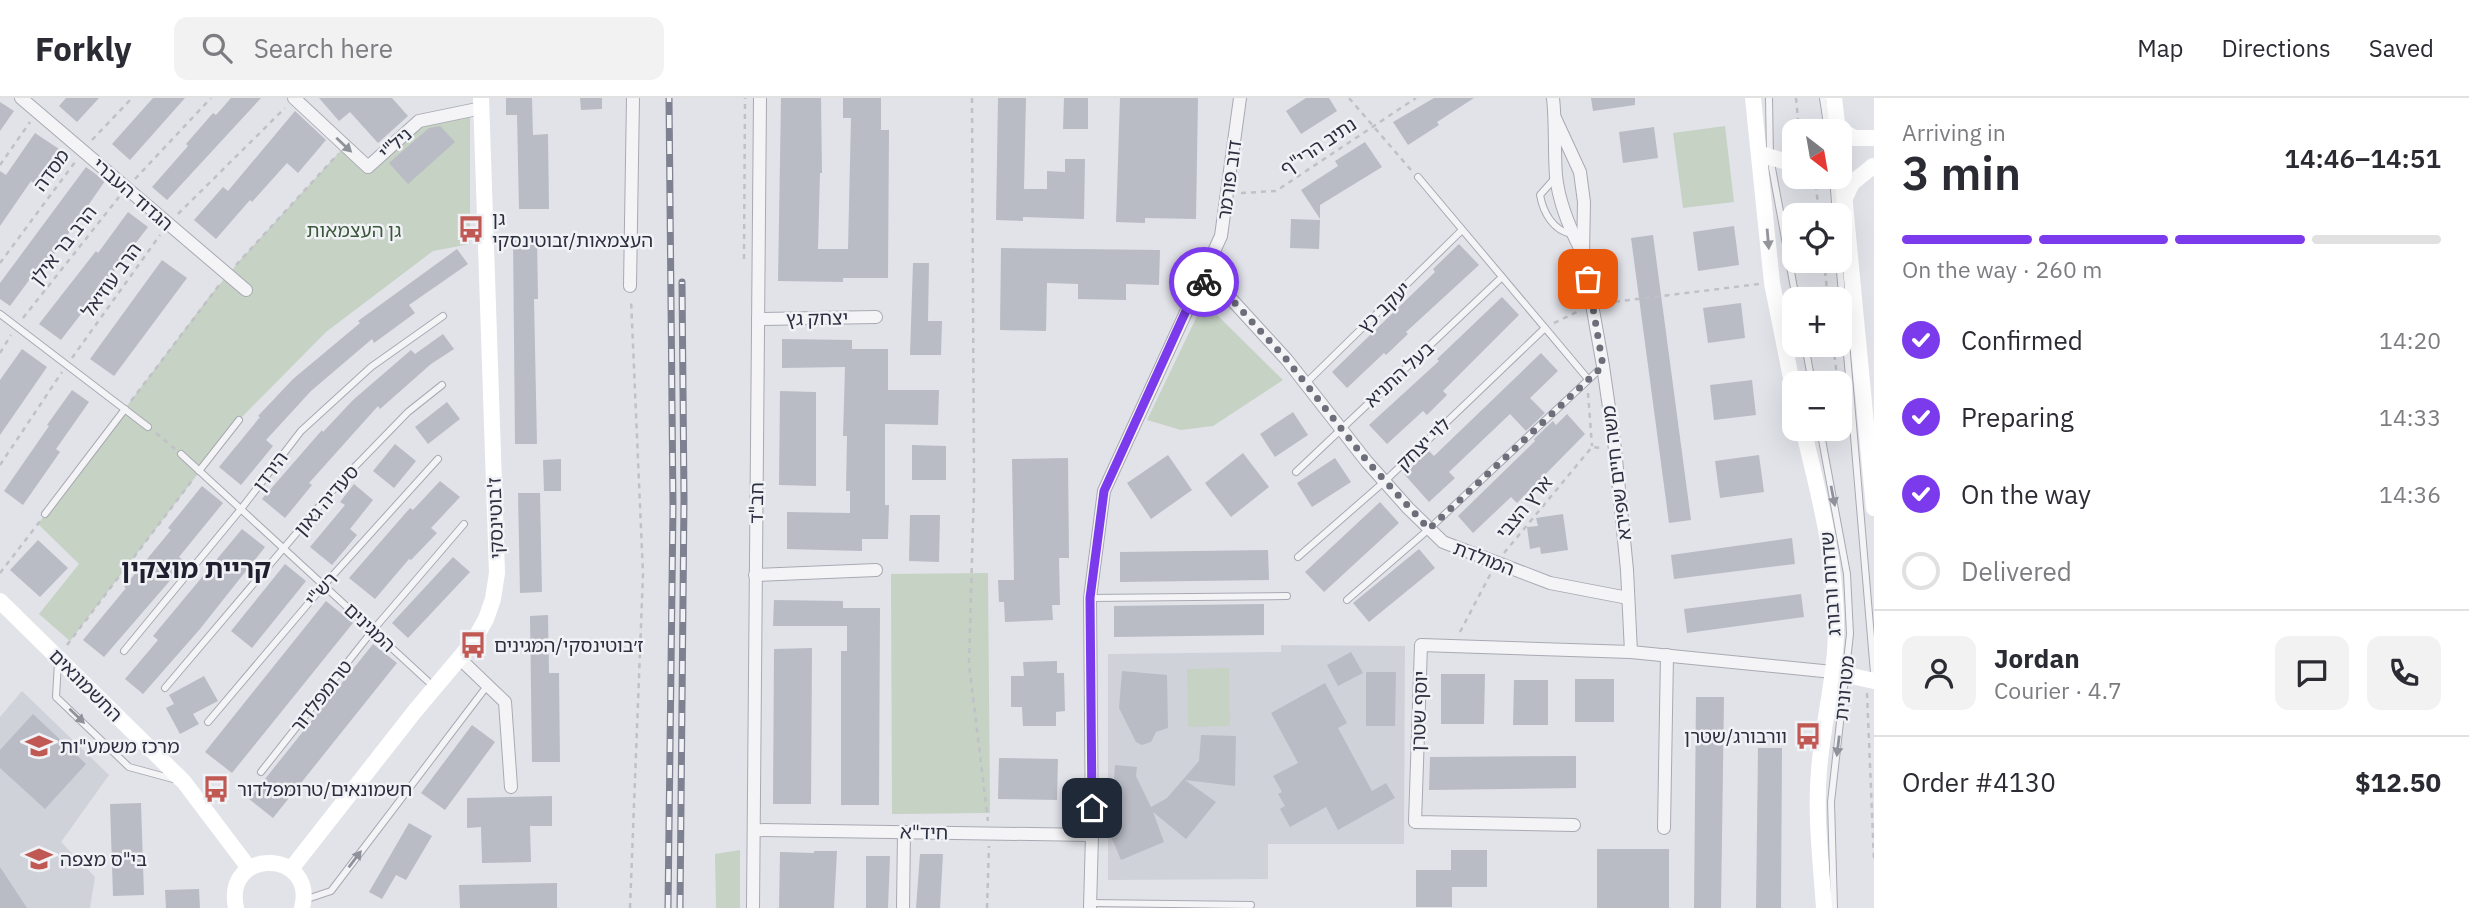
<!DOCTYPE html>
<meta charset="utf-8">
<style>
body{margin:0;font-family:"IBM Plex Sans","Noto Sans Hebrew",sans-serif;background:#f2f2f3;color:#2b2b33;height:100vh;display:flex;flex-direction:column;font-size:26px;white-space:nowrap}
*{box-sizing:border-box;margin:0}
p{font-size:23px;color:#7c7c81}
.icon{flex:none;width:38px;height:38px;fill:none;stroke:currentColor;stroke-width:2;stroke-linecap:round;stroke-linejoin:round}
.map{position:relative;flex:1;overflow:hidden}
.panel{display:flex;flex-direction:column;background:#fff;width:595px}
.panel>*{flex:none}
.needle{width:46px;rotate:149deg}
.fabs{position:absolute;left:1782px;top:21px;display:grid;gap:14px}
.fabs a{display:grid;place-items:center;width:70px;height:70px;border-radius:14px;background:#fff;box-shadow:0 7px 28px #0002;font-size:35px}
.pin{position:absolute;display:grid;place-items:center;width:60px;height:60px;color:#fff;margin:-30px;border-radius:14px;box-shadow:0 4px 10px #0006}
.courier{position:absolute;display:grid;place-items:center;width:70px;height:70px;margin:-35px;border:5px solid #7c3aed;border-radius:50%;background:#fff;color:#222;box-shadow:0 2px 9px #0007}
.head em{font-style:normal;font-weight:600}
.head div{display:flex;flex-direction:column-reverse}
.head{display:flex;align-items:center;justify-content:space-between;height:119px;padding:0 28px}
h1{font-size:46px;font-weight:600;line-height:52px}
.bar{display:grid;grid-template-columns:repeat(4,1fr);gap:10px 7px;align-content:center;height:84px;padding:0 28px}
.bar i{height:9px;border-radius:5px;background:#e1e1e2}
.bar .current{background:#7c3aed}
.bar p{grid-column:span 4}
.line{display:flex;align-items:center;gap:18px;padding:0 28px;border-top:2px solid #e1e1e2}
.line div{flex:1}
.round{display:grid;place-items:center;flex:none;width:74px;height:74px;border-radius:14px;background:#f2f2f3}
ol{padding:0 28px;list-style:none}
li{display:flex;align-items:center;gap:21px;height:77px}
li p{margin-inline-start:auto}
li .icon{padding:7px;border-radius:50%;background:#7c3aed;color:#fff;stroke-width:4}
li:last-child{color:#7c7c81}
li i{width:38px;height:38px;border:4px solid #e1e1e2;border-radius:50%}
header{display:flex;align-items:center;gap:42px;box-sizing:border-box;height:98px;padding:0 35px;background:#fff;border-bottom:2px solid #e1e1e2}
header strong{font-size:33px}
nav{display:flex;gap:38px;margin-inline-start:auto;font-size:24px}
.search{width:490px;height:63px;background:#f2f2f3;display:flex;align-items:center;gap:18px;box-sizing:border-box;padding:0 24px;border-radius:14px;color:#7c7c81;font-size:26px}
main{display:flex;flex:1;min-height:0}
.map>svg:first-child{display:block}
.built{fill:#d0d2da}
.green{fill:#c5d2c4}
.building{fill:#b9bcc5}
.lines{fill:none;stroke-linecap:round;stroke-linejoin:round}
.lane-casing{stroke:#a8a9b3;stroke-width:8}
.street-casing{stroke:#a8a9b3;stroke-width:14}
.path{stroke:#c0c1c7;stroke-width:2.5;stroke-dasharray:5 5;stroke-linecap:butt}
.lane{stroke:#f4f4f7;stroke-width:6}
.street{stroke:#f4f4f7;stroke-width:12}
.secondary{stroke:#fff;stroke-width:16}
.rail-casing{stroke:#7d8190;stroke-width:7}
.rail{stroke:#f1f2f6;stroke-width:4.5;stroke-dasharray:13;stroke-linecap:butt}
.oneway{fill:#90929b}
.oneway2{fill:#96979f}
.done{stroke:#6c6e7a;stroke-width:7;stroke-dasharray:0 12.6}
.route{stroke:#7c3aed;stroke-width:9}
.labels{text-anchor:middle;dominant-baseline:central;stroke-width:5;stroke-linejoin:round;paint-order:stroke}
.street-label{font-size:19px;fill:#2c2f3f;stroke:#f1f2f6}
.poi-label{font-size:19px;fill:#2c2f3f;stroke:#f1f2f6;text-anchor:start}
.park-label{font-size:19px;fill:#3b593a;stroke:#f1f2f6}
.district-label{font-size:26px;font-weight:bold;fill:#1e2030;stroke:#f1f2f6}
</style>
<header>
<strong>Forkly</strong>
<div class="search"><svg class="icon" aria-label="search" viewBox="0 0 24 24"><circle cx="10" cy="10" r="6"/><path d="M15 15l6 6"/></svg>Search here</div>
<nav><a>Map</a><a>Directions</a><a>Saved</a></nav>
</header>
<main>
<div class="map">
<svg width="1874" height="810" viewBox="0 0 1874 810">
<rect width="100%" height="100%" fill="#e2e3e9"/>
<g class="built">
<path d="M1281 547 1405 548 1404 746H1268V781L1108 782V556L1281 554Z"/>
<path d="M22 593 109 677 61 744 95 779 90 810H0V619Z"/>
</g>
<g class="green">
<path d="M470 12V146L433 153 326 234 239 322 70 543 39 516 79 466 38 426 209 199 242 160 345 48 368 69 419 23Z"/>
<path d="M1725 28 1734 104 1683 110 1673 35Z"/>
<path d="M1201 210 1211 211 1283 282 1213 328 1181 332 1147 322Z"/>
<path d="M988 475 990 715 892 716 891 476Z"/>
<path d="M1229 570 1230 628 1188 629 1187 571Z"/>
<path d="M740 752V810H716L715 756Z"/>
</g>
<g class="building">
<path d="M66 0H99L77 24 59 8Z"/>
<path d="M153 0H185L130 62 112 46Z"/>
<path d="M231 0H261L167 102 152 89 188 48 186 46 213 15 216 17Z"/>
<path d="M319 0H392L408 18 378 45 350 14 339 23Z"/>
<path d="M506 0H532L533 37 548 36 549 111H519L517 17H506Z"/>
<path d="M580 0H602V11L581 12Z"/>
<path d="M781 0H821L822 75H820L818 151H848L851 20H843V0H881V32H889L888 180H843V184L778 183Z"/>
<path d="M998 0H1026L1024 91H1047V73L1065 74V61H1085L1084 121 1023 119V123L996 122Z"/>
<path d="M1064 0H1088V31H1063Z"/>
<path d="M1120 0H1198L1196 121 1145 120V125L1116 124Z"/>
<path d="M1306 0H1329L1337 13 1301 36 1286 13Z"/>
<path d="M1434 0H1474L1437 24 1439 27 1408 47 1393 24Z"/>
<path d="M1591 0H1635V7L1593 13Z"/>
<path d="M0 4 14 13 0 33Z"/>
<path d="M295 13 326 42 298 75 287 65 252 104 250 102 216 141 194 122 223 89 228 93Z"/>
<path d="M440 28 455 44 408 86 389 65 429 30Z"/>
<path d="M1654 29 1658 60 1623 65 1619 34Z"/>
<path d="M35 35 59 51 35 86 31 83 0 128V73L6 77Z"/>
<path d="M1365 44 1382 69 1320 107V121L1301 92 1338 68 1335 63Z"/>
<path d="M86 69 105 83 48 165 44 162 10 208 0 201V185Z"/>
<path d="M128 114 148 129 61 242 39 226 96 153 98 155Z"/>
<path d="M1291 121 1320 122 1319 151 1290 150Z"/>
<path d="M1734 128 1739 167 1698 173 1693 134Z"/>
<path d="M537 137 538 201H534L537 346H515L513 138Z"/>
<path d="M1653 137 1691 422 1669 425 1631 140Z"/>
<path d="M1459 146 1479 167 1406 234 1408 236 1386 257 1384 255 1347 290 1332 274 1435 174 1433 171Z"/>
<path d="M1001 150 1160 152 1159 187 1126 186V202L1078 201V186L1047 185 1046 233 1000 232Z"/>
<path d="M457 151 468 166 409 207 415 215 374 245 372 241 311 293 266 342 273 348 241 387 219 369 260 319 258 318 293 281 360 225 358 223Z"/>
<path d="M162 162 187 180 114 278 90 261Z"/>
<path d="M913 165H929L928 223H942L941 257H910Z"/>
<path d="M1502 199 1519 217 1443 293 1447 297 1427 317 1423 313 1387 346 1369 327 1439 263 1437 261Z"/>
<path d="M1741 205 1745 240 1708 245 1703 210Z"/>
<path d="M443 236 454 251 431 266 380 311 378 308 309 385 312 387 285 420 262 401 322 332 323 334 353 302 411 252 415 256Z"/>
<path d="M782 241 852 242V251H888V292H939L938 327 885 326V407H889L888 441H862V453L787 451V414L850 415V393H846L847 338H843L845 269 782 270Z"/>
<path d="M22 251 47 269 0 337V282Z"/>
<path d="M1541 255 1558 273 1530 300 1545 315 1526 333 1510 316 1449 374 1455 380 1429 404 1404 376 1429 353 1434 358Z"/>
<path d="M1752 282 1756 317 1714 322 1710 287Z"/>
<path d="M72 292 89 304 56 351 60 354 23 407 4 393 49 328 47 327Z"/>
<path d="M780 293 816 294V388L779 387Z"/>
<path d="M447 304 460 321 428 346 415 329Z"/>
<path d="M1293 314 1308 337 1275 359 1260 336Z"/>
<path d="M1567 316 1585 336 1517 405 1511 399 1473 435 1458 418 1535 343 1534 341 1553 323 1556 327Z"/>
<path d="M395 346 416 363 394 390 373 373Z"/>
<path d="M912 347 946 348V382H912Z"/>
<path d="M1243 355 1269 389 1231 419 1205 385Z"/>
<path d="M1168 357 1192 392 1151 421 1127 385Z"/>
<path d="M1759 357 1764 394 1720 400 1715 363Z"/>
<path d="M1068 360 1069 460H1059L1060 507H1052L1053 522 1005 524 1004 504H999L998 482H1014L1012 361Z"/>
<path d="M1335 360 1351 384 1312 409 1297 385Z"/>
<path d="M561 361V393H544L543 362Z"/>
<path d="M440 383 460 399 431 430 437 435 411 462 409 461 375 501 349 480 410 410 413 412Z"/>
<path d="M354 386 373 402 350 431 357 437 332 467 310 449 345 407 340 404Z"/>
<path d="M202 388 223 405 179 459 186 464 104 559 83 542 126 490 124 489 171 432 168 430Z"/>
<path d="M518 395H540L542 494 520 495Z"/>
<path d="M1380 404 1399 425 1324 494 1305 474Z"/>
<path d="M1563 416 1568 452 1541 456 1540 449 1530 451 1527 429 1538 428 1536 420Z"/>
<path d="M910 417H940L939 464 909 463Z"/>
<path d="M242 431 265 449 200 531 143 596 125 581 158 542 153 538Z"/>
<path d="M1792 440 1795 466 1674 481 1671 457Z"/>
<path d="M38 442 68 470 40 499 10 472Z"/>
<path d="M1419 451 1435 470 1369 524 1353 505Z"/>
<path d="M1268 452 1269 482 1120 484V454Z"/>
<path d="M453 459 470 474 408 540 392 525Z"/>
<path d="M285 466 306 483 252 550 231 533Z"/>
<path d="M1801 496 1804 519 1687 535 1684 511Z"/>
<path d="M774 502 843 503V510H880L879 707H841V553H847V528H773Z"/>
<path d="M326 503 353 525 232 675 205 654Z"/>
<path d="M1264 506V537L1114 539V508Z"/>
<path d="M548 517 549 575H559L560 664H532L530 518Z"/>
<path d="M373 546 397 565 273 720 249 701Z"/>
<path d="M812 550 811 706H773L774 551Z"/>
<path d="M1351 554 1363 575 1338 588 1327 567Z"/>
<path d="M1057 563V575H1064L1065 613 1056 614V628H1023L1022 609H1011V578H1024L1023 564Z"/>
<path d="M1122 573 1167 577 1168 630 1156 634 1151 644 1142 647 1136 644 1119 610Z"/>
<path d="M1366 574H1396L1395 628H1366Z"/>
<path d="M1441 576H1485L1484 626H1441Z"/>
<path d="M204 578 218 603 193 616 199 626 180 636 166 610 174 606 169 597Z"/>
<rect x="1575" y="581" width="39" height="43"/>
<path d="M1514 582H1548V627H1513Z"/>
<path d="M1325 585 1347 625 1338 630 1372 693 1386 685 1395 700 1338 732 1326 709 1290 729 1280 711 1285 708 1278 696 1282 694 1273 678 1298 665 1271 615Z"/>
<path d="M1696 599H1724L1721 810H1694Z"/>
<path d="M33 616 86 666 45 711 0 670V652Z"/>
<path d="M472 627 495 644 445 712 421 695Z"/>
<path d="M1201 637 1236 638 1235 688 1185 682 1216 704 1186 741 1153 714 1164 744 1121 762 1110 736 1115 667 1137 669 1136 678 1151 709 1167 700 1199 663Z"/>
<path d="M1758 650H1782L1781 810H1756Z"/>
<path d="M1576 658V690L1429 692 1430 659Z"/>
<path d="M999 660 1058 661 1057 702 998 701Z"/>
<path d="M552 698V728H530L531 764 482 765 481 729 467 730V700Z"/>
<path d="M141 705 144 797 113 798 110 706Z"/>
<path d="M409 725 432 738 406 782 396 777 382 801 369 794Z"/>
<rect x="1597" y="751" width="72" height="59"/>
<path d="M1451 752H1487V789H1452V809H1416V772H1451Z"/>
<path d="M814 753H837L834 810H779L780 754 814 755Z"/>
<path d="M920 756H943L940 810H916Z"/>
<path d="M866 758H890L888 810H866Z"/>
<path d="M0 769 27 810H0Z"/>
<path d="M557 785V810H460L459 787Z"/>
<path d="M199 791 200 810H166L165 792Z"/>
</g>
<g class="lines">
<defs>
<g id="lane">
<path d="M1769 0 1770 59 1796 201"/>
<path d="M1823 0 1828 33"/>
<path d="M1418 79 1588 281"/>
<path d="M1833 79 1836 117"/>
<path d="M1555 80 1540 97C1543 114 1553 133 1572 136"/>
<path d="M1839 161 1874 575"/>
<path d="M0 216 148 329"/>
<path d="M1805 247 1812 285"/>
<path d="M1306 285 1462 132"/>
<path d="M1820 331 1847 476 1850 536 1831 704 1834 810"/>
<path d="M181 356 433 588"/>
<path d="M199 373 239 322"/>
<path d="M1296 374 1502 179"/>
<path d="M45 416 125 311"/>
<path d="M1298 459 1385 383 1545 230"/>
<path d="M1090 500 1287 498"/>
<path d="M1347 502 1429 431 1602 269"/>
<path d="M124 553 241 411 301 333 371 269 443 218"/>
<path d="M58 564 56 599 129 669 173 681"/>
<path d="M165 590 339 385 408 314 442 287"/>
<path d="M208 624 324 487 438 361"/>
<path d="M261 674 373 532 464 426"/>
<path d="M304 802 331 793 487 588"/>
<path d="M1090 805 1251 807"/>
</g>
<g id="street">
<path d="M21 0 246 192"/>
<path d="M294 0 368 69 419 23 482 10"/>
<path d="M1553 0C1556 26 1554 52 1556 78 1559 105 1569 129 1581 152"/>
<path d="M1555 20 1580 74 1584 104 1583 156 1603 268 1615 351 1627 472 1631 554"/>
<path d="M1200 182 1233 203 1287 262 1367 364 1408 410 1443 444 1550 485 1628 500"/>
<path d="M630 188 633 0"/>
<path d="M758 221 876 219"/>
<path d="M755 477 876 472"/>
<path d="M459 560 505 604 511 689"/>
<path d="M1574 727 1415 724 1421 547 1631 554 1833 574"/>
<path d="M1664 730 1667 557"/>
<path d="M755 732 1092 737"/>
<path d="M753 810 760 0"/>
<path d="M903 810 904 734"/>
<path d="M1090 810 1092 737 1090 500 1104 393 1221 138 1240 0"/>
</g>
</defs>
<use href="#lane" class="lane-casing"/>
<use href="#street" class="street-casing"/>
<g class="path">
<path d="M972 0 974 391 969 566 988 723"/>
<path d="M1349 0 1411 72"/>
<path d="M1796 0 1799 33"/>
<path d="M92 42 132 0"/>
<path d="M0 67 30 24"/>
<path d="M1809 79 1816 88 1819 117"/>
<path d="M135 81 211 0"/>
<path d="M1241 95 1276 93 1416 0"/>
<path d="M178 116 285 10"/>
<path d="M744 161 745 0"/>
<path d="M1824 163 1828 201"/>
<path d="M0 165 75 64"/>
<path d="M236 167 338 56"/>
<path d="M1605 205 1759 186"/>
<path d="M23 220 119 99"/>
<path d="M1554 225 1579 213"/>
<path d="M1833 247 1838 285"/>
<path d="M0 255 11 237"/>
<path d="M72 260 160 137"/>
<path d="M1588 295 1592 348"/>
<path d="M131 303 220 186"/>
<path d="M156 335 175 351"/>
<path d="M0 367 62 274"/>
<path d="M1504 455 1592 349 1601 350"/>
<path d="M0 475 41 422"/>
<path d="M1460 534 1491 475"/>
<path d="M67 547 194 380"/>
<path d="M1867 595 1874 763"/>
<path d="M630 810 643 476 631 201"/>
<path d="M987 810 989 748"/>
</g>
<use href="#lane" class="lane"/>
<use href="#street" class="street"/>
<g class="secondary">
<path d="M1753 0 1772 185 1794 295"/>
<path d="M1834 0 1838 33"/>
<path d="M1836 33 1837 30 1854 40H1874"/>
<path d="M1839 43 1874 410"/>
<path d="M1760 56 1794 66"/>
<path d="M1845 100 1852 85 1873 68"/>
<path d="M1803 331C1819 396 1836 461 1836 529 1836 577 1823 624 1819 672 1815 717 1821 765 1824 810"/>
<path d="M0 503 184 684 249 770"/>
<path d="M1833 574 1874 583"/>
<path d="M291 771 415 613 473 544 486 521 493 501 497 475 481 0"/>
<path d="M236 810C223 749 317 751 302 810"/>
</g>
<defs>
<g id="rail">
<path d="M668 810 673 409 669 0"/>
<path d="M680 810 684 401 682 184"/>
</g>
</defs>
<use href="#rail" class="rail-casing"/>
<use href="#rail" class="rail"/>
</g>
<defs><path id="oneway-solid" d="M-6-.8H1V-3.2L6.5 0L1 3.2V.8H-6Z" transform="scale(1.75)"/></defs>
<g class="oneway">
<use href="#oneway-solid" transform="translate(344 47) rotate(43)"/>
<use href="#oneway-solid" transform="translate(1833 398) rotate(79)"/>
<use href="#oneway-solid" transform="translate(77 618) rotate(44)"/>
<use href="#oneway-solid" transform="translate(1838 648) rotate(97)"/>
<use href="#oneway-solid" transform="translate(355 761) rotate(-53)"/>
</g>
<use class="oneway2" href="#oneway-solid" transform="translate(1768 141) rotate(85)"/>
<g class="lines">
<path class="done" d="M1204 184 1233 203 1287 262 1367 363 1429 431 1603 268 1588 181"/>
<path class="route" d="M1092 710 1090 500 1104 393 1200 182 1204 184"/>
</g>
<defs>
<symbol id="bus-bare" viewBox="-9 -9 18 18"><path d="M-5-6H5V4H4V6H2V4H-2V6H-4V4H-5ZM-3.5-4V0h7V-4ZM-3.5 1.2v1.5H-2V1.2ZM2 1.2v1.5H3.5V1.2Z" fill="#c05854" stroke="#f1f2f6" stroke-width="2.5" paint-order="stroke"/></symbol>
<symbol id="school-bare" viewBox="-9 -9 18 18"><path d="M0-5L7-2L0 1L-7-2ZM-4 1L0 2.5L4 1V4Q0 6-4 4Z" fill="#c05854" stroke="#f1f2f6" stroke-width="2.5" paint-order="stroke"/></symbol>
</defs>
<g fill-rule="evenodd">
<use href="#bus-bare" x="452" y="112" width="38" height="38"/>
<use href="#bus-bare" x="454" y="528" width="38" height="38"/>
<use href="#bus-bare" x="1789" y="619" width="38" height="38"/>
<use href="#school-bare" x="20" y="629" width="38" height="38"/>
<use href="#bus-bare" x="197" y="672" width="38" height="38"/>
<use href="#school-bare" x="20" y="742" width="38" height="38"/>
</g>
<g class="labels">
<g class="street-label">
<text transform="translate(395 45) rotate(-42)">ניל"י</text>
<text transform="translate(1318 48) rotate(-34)">נתיב הרי"ף</text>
<text transform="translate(51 72) rotate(-54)">מסדה</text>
<text transform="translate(1229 82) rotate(-82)">דוב פורמר</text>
<text transform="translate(133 96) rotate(41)">הגדוד העברי</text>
<text transform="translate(63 147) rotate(-52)">הרב בר אילן</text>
<text transform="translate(111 182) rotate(-54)">הרב עוזיאל</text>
<text transform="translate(1384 209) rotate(-44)">יעקב כץ</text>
<text transform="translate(817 220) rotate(-1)">יצחק גץ</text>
<text transform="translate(1399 276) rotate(-43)">בעל התניא</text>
<text transform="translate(1423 346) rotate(-44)">לוי יצחק</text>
<text transform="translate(270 373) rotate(-53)">הירדן</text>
<text transform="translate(1616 375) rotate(-97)">משה חיים שפירא</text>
<text transform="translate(326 402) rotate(-49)">סעדיה גאון</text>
<text transform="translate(756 405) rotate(-89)">חב"ד</text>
<text transform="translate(1524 409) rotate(-50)">ארץ הצבי</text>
<text transform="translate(495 420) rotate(-92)">ז'בוטינסקי</text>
<text transform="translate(1484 460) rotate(21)">המולדת</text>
<text transform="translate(1830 486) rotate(-94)">שדרות ורבורג</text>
<text transform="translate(321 491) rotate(-49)">רש"י</text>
<text transform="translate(370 529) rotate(43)">המגינים</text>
<text transform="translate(86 587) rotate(45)">החשמונאים</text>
<text transform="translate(1844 590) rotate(-84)">מטרונית</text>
<text transform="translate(321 598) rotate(-52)">טרומפלדור</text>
<text transform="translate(1419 613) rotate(-88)">יוסף שטרן</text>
<text transform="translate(924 734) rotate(1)">חיד"א</text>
</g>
<g class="poi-label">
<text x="492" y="120">גן<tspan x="492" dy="22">העצמאות/זבוטינסקי</tspan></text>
<text x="494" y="547">ז׳בוטינסקי/המגינים</text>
<text x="1787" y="638" text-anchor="end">וורבורג/שטרן</text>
<text x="60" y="648">מרכז משמע"ות</text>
<text x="237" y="691">חשמונאים/טרומפלדור</text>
<text x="60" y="761">בי"ס מצפה</text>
</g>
<g class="park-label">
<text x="354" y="132">גן העצמאות</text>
</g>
<g class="district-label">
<text x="196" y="470">קריית מוצקין</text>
</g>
</g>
</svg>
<div class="fabs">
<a><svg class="needle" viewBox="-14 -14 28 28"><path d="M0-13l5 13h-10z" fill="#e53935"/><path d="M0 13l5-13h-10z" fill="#7c7c81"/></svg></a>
<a><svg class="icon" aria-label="locate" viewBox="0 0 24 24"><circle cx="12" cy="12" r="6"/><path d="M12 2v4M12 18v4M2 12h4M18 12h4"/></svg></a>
<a>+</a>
<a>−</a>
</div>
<div class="pin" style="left:1588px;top:181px;background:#ea580c"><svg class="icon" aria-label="bag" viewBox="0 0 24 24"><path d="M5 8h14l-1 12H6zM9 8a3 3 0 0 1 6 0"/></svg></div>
<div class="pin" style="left:1092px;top:710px;background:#1f2937"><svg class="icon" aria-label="home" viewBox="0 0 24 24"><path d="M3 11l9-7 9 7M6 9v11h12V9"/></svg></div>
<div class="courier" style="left:1204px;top:184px"><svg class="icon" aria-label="bike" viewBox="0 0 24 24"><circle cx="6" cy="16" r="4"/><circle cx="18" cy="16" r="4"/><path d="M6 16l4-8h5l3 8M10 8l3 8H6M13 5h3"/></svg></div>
</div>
<section class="panel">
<div class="head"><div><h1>3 min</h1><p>Arriving in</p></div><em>14:46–14:51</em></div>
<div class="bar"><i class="current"></i><i class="current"></i><i class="current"></i><i></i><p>On the way · 260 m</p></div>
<ol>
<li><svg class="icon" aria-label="check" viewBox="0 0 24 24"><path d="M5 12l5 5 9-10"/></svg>Confirmed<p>14:20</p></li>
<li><svg class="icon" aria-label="check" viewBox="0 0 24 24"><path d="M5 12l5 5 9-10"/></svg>Preparing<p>14:33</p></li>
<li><svg class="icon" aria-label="check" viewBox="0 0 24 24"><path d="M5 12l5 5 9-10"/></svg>On the way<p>14:36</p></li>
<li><i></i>Delivered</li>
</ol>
<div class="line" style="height:126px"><a class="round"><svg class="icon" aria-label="person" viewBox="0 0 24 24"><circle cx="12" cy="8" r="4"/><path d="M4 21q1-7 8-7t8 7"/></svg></a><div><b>Jordan</b><p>Courier · 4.7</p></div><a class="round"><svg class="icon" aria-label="chat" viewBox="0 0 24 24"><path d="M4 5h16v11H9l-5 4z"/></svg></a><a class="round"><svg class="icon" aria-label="phone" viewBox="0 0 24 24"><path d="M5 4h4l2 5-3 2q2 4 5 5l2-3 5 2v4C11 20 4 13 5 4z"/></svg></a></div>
<div class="line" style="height:91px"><div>Order #4130</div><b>$12.50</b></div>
</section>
</main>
